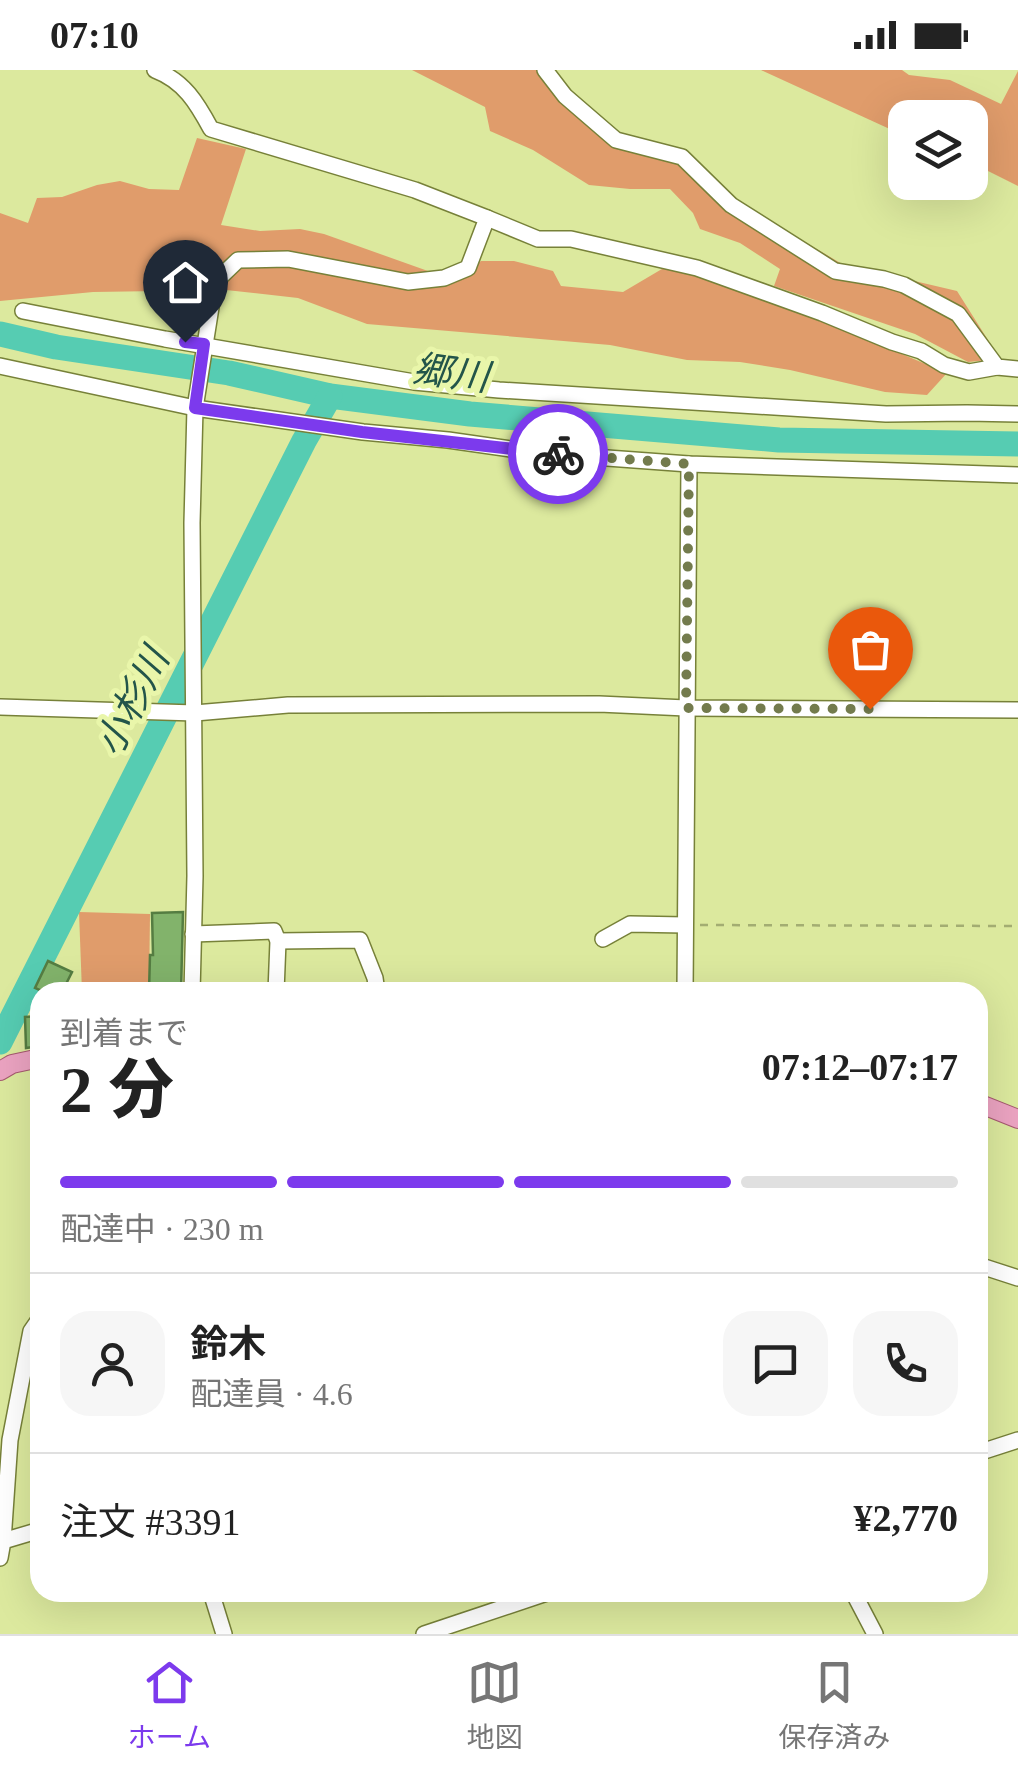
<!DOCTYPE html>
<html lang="ja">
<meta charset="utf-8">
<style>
body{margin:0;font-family:"Times New Roman","Noto Sans JP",serif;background:#f6f6f6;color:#222;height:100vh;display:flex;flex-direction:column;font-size:38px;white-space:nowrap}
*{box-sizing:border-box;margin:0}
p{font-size:32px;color:#767676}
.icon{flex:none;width:55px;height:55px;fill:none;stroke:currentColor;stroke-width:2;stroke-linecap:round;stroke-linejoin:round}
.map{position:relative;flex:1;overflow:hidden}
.sheet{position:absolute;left:30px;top:912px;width:958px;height:620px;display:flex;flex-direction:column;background:#fff;border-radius:30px;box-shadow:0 10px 40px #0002}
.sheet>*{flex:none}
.controls{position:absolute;left:888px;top:30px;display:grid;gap:20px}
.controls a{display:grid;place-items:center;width:100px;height:100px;border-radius:20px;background:#fff;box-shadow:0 10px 40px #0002;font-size:50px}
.pin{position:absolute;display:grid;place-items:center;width:85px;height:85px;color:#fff;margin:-102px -42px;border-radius:50% 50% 50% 0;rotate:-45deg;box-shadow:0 0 10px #0007}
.pin .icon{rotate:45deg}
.courier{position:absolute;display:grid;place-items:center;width:100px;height:100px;margin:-50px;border:8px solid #7c3aed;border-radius:50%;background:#fff;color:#222;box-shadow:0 2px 12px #0007}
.head em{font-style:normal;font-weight:800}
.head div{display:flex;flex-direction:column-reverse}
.head{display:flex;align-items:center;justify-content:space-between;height:170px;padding:0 30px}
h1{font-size:65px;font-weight:800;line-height:75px}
.bar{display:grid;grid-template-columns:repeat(4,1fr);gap:15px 10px;align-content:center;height:120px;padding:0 30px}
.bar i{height:12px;border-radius:8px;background:#e0e0e0}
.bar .on{background:#7c3aed}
.bar p{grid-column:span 4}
.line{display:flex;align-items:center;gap:25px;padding:0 30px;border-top:2px solid #e0e0e0}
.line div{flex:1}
.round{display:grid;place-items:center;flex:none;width:105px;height:105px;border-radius:30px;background:#f6f6f6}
.status{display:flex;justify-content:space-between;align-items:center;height:70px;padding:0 50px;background:#fff;direction:ltr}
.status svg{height:28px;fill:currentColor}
.dock{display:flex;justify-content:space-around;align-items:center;height:140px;border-top:2px solid #e0e0e0;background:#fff;font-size:28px;color:#767676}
.dock a{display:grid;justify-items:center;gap:5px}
.dock .on{color:#7c3aed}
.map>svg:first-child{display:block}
.green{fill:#e09c6b}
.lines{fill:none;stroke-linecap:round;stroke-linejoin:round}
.river{stroke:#56ccb2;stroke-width:25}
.building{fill:#82b36b;stroke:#557d42;stroke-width:2.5}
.minor-casing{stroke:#778139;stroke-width:18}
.major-casing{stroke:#a5596f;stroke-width:20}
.path{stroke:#a3ad72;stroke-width:2.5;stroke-dasharray:8 8;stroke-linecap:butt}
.minor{stroke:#fff;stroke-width:15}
.major{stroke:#eba3c1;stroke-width:18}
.done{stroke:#737b4d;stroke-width:10;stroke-dasharray:0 18}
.route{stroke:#7c3aed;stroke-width:12}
.labels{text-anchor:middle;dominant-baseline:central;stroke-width:10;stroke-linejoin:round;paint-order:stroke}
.water-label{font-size:38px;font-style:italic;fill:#23554a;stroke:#e9f6aa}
</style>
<div class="status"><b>07:10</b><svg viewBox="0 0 49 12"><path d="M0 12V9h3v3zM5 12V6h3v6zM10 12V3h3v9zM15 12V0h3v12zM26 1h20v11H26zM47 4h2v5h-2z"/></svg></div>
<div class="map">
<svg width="1018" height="1564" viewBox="0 0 1018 1564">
<rect width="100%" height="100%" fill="#dce99e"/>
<g class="green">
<path d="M412 0H549L572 26 616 63 648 73 768 150 842 194 957 221 1000 289 968 292 915 264 774 216 780 199 740 173 700 159 693 143 670 119H630L589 115 533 80 490 61 485 37Z"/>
<path d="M761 0H902L909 5 950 10 1001 34 1018 1V116L970 92V48H905V66Z"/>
<path d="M197 68 246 79 221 155 260 161 300 159 324 164 456 211 481 191H514L553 201 561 216 623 222 667 196 783 234 947 303 927 325 885 322 790 300 740 292 687 290 610 275 367 254 298 228 226 220 93 222 0 231V143L28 153 37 128 62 127 97 115 120 111 149 119 179 120Z"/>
<path d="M79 842 150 844 149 922H82Z"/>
</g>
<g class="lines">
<g class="river">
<path d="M0 264 56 277 229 303 330 326 470 344 779 370 1018 374"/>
<path d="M0 972 304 371 330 326"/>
</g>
</g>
<g class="building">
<path d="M183 842 181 922H149L150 885H153L152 843Z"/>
<path d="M48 891 72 902 62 922H44L35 918Z"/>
<path d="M40 946V976L26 978 25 947Z"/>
</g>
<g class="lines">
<defs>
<g id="minor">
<path d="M155 0C184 11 197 33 211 59L415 120 487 148 468 198 444 208 408 212 288 189 238 190 215 212 195 338 192 453 195 806 192 922"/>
<path d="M545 0 565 26 616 70 682 87 731 135 835 201 884 209 904 215 958 244 997 297 1018 299"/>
<path d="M487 148 538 169H571L697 198 822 243 892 272 921 281 944 295 969 302 997 297"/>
<path d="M23 241 165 269 414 312 499 320 886 344 967 343 1018 344"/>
<path d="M0 296 195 338 363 362 448 370 539 383 689 394 1018 405"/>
<path d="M0 637 195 643 288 635 599 634 686 638 1018 640"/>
<path d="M193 864 274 861 278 871 276 922"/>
<path d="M603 869 630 854 685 855"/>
<path d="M278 871 360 870 375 908 377 922"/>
<path d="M685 922 689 394"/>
<path d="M978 1195 1018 1208"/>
<path d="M978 1383 1018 1370"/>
<path d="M3 1471 10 1370 31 1261 40 1248"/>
<path d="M0 1488 3 1471 40 1460"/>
<path d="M211 1522 224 1564"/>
<path d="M853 1522 875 1564"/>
<path d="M424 1564 550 1522"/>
</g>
<g id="major">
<path d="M0 1001 12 994 40 988"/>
<path d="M978 1033 1018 1049"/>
</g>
</defs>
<use href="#minor" class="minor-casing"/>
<use href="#major" class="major-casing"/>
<path class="path" d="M700 855 1018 856"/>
<use href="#minor" class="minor"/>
<use href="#major" class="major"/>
</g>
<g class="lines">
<path class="done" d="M558 384 689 394 686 638 870 639"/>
<path class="route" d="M185 272 204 274 195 338 362 362 558 384"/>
</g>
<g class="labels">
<g class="water-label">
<text transform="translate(451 303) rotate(7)">郷川</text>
<text transform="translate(132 632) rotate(-63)">小杉川</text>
</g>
</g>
</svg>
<div class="controls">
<a><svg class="icon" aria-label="layers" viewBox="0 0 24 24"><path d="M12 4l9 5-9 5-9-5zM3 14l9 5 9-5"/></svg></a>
</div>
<div class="pin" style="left:870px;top:639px;background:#ea580c"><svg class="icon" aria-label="bag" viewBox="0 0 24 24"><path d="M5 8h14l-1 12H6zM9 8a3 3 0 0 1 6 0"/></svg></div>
<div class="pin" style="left:185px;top:272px;background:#1f2937"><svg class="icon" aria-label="home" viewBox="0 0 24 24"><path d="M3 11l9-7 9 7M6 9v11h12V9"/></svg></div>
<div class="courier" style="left:558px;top:384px"><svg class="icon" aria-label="bike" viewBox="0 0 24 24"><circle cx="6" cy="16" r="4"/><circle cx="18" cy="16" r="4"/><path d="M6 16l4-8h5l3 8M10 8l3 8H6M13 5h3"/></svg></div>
<section class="sheet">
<div class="head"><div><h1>2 分</h1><p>到着まで</p></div><em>07:12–07:17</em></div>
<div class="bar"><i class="on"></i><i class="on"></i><i class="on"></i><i></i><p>配達中 · 230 m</p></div>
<div class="line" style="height:180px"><a class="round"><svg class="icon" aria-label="person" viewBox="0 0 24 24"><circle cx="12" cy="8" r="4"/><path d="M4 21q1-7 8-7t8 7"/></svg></a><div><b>鈴木</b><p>配達員 · 4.6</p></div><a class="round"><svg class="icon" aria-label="chat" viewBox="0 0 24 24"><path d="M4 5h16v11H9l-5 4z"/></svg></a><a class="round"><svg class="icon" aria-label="phone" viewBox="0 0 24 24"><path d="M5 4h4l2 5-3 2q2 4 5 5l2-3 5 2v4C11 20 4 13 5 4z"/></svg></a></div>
<div class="line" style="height:130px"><div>注文 #3391</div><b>¥2,770</b></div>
</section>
</div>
<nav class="dock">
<a class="on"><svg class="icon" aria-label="home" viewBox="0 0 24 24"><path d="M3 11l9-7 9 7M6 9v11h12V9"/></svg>ホーム</a>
<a><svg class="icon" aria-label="map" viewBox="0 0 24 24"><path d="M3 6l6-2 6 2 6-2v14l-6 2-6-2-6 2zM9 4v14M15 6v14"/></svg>地図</a>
<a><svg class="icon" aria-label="saved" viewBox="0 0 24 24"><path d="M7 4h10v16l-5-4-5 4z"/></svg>保存済み</a>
</nav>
